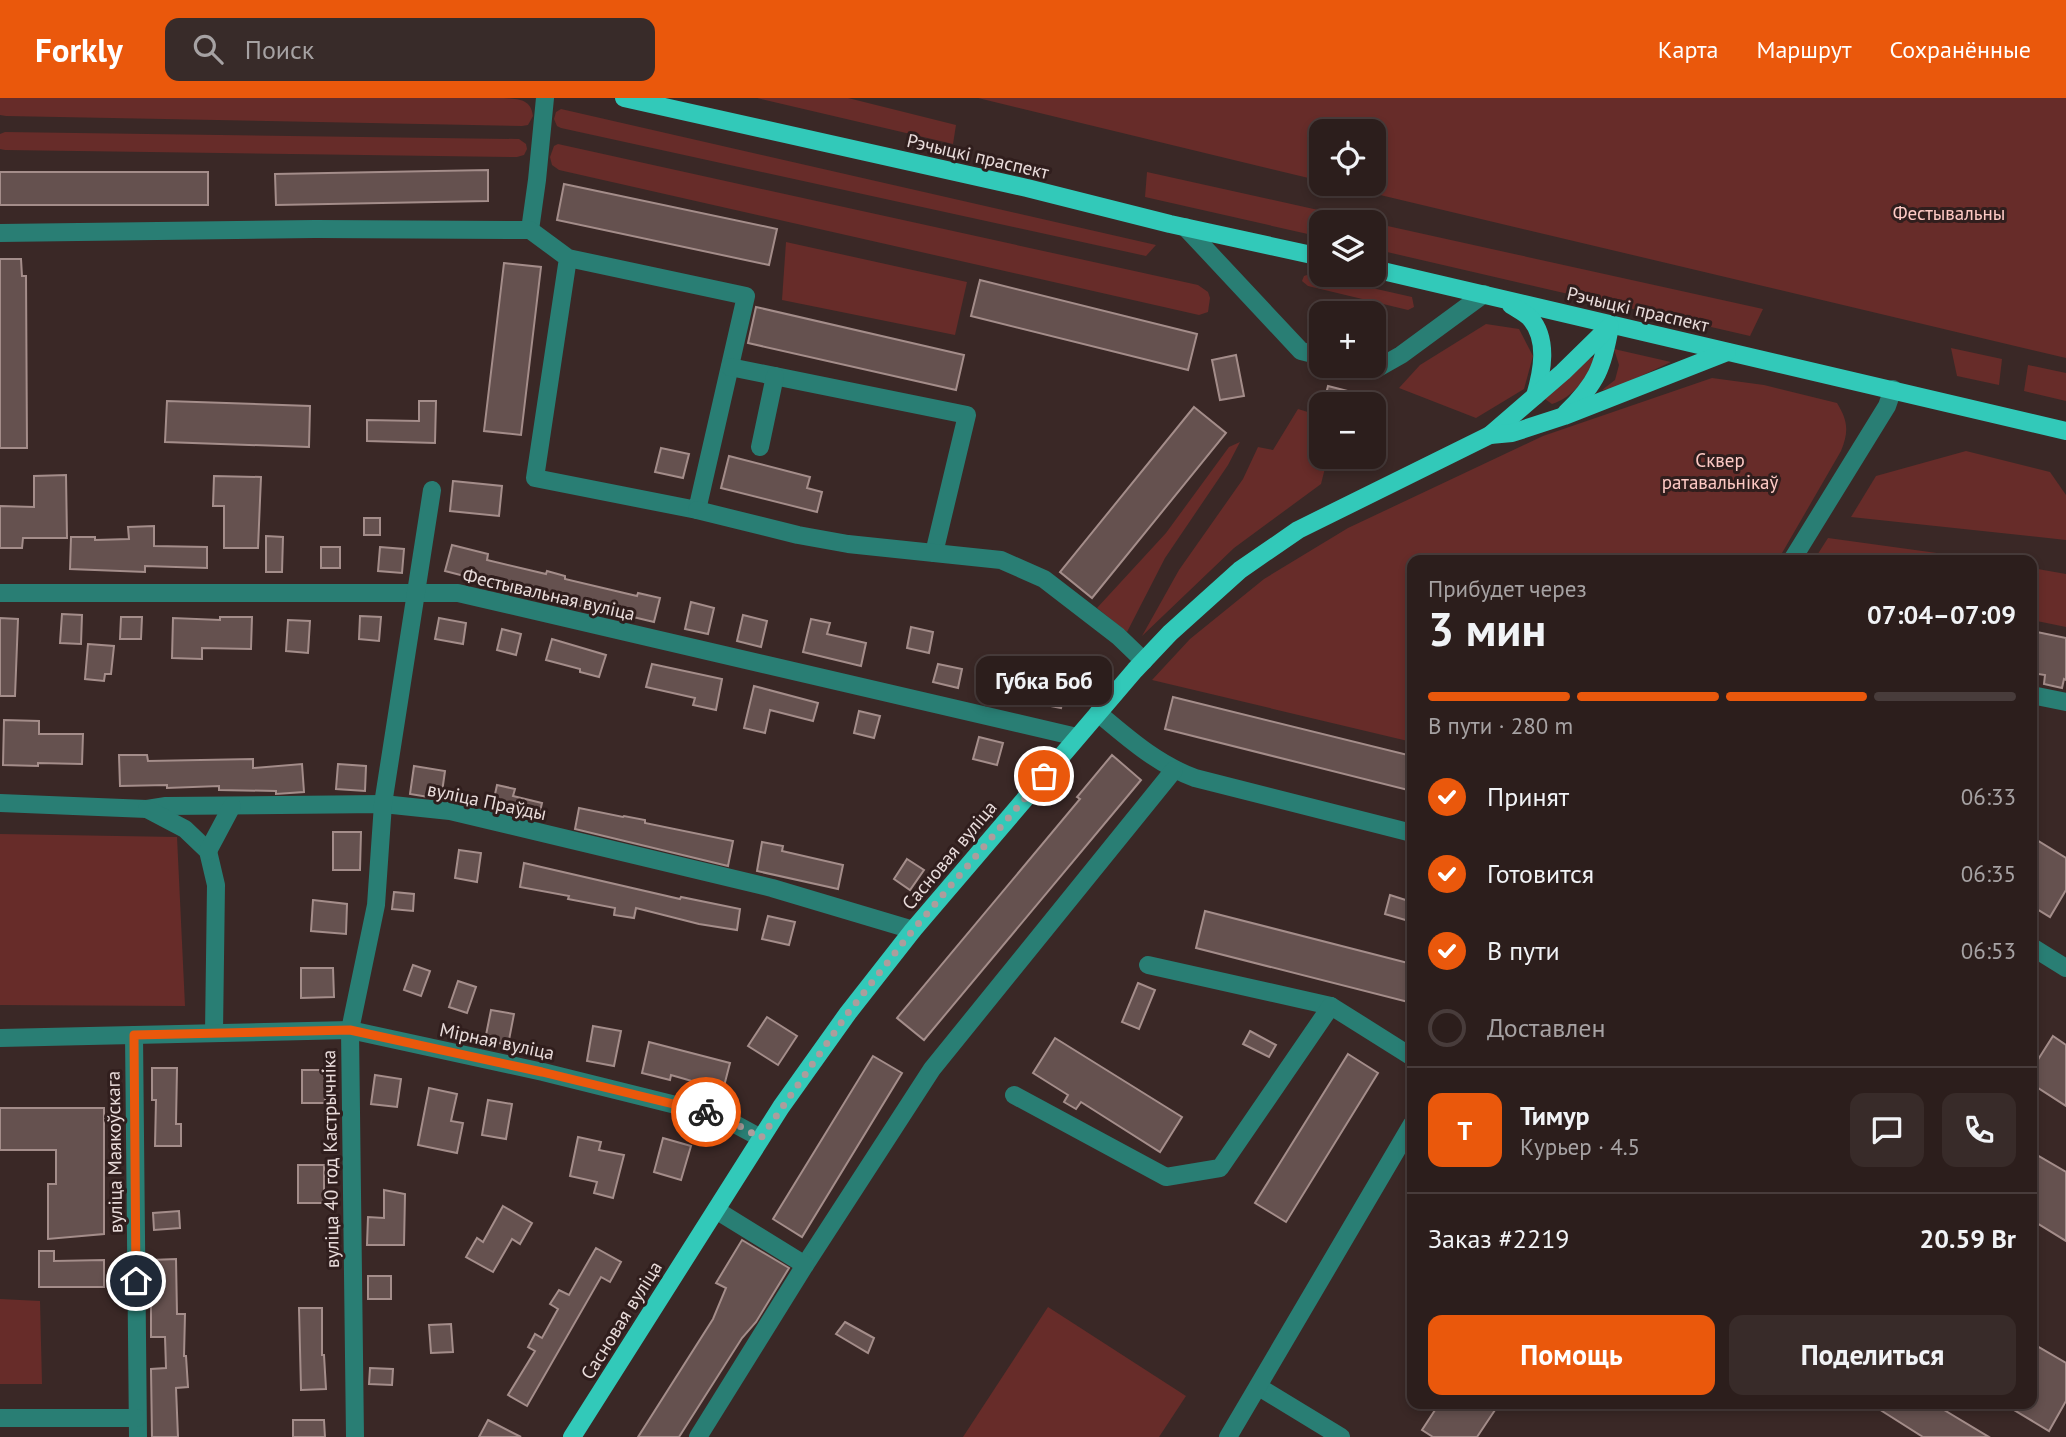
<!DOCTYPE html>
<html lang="ru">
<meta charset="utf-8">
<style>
body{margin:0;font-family:"PT Sans",sans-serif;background:#382b29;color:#f1f3f6;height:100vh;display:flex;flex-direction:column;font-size:26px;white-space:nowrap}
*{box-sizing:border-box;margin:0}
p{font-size:23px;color:#a6a2a3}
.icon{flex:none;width:38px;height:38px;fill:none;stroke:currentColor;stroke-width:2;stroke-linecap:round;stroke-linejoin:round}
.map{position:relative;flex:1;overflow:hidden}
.panel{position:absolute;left:1407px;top:457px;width:630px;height:854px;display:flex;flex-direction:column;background:#2c1e1c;border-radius:14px;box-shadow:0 4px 10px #0003,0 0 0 2px #483c3b}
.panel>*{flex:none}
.buttons{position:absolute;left:1309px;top:21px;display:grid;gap:14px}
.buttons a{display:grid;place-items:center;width:77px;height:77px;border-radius:14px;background:#2c1e1c;box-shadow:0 4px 10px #0003,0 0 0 2px #483c3b;font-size:35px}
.pin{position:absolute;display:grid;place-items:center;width:60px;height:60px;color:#fff;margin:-30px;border:4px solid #fff;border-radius:50%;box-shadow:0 2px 7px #0007}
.courier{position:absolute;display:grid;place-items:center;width:70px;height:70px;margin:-35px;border:5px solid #ea580c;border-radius:50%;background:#fff;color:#222;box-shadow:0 2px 9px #0007}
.bubble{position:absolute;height:49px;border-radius:14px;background:#2c1e1c;box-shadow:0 4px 10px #0003,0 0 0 2px #483c3b;font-size:23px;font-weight:800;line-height:49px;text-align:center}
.headline em{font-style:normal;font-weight:800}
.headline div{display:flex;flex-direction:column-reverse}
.headline{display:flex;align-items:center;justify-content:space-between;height:119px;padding:0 21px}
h1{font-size:46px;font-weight:800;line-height:52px}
.bar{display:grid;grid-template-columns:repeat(4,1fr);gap:10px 7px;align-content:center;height:84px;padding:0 21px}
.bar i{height:9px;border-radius:5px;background:#483c3b}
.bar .current{background:#ea580c}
.bar p{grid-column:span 4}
.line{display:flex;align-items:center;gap:18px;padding:0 21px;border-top:2px solid #483c3b}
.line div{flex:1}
.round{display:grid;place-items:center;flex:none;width:74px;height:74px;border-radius:14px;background:#382b29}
ol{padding:0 21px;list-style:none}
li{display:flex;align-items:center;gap:21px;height:77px}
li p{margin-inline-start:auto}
li .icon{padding:7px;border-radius:50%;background:#ea580c;color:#fff;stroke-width:4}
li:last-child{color:#a6a2a3}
li i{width:38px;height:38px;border:4px solid #483c3b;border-radius:50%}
.cta{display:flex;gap:14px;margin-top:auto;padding:14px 21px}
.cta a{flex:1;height:80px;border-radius:14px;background:#ea580c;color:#fff;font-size:28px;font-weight:800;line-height:80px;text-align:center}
.cta a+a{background:#382b29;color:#f1f3f6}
header{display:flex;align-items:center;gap:42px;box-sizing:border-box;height:98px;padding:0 35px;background:#ea580c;color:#fff}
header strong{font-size:33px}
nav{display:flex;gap:38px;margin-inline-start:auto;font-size:24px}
.search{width:490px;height:63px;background:#382b29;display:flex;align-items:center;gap:18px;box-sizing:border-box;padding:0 24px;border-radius:14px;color:#a6a2a3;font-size:26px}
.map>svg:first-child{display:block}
.green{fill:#672c29}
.building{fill:#65514f;stroke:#a48d8a;stroke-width:2}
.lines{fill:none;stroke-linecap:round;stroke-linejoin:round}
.minor{stroke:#297e74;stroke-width:18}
.major{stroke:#32c9b9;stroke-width:18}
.done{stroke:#ac9d9c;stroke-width:7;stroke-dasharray:0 12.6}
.route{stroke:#ea580c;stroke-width:9}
.labels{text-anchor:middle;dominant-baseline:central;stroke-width:6;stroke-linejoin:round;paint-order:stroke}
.street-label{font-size:19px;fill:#e9dcdb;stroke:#301e1d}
.park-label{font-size:19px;fill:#fecac5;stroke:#301e1d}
</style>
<header>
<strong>Forkly</strong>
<div class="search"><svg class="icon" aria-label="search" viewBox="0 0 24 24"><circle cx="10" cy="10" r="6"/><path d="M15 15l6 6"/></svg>Поиск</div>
<nav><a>Карта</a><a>Маршрут</a><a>Сохранённые</a></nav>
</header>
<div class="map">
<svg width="2066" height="1339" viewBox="0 0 2066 1339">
<rect width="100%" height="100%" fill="#3a2826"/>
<g class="green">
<path d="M0 0H504C519 1 531 1 533 18L528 27 522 28 6 18 0 17Z"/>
<path d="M757 0H848L956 27 953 46Z"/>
<path d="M978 0H2066V260L1334 86H1374V33H1321V83Z"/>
<path d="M561 11 1156 147 1146 158 561 30 557 28 554 21 556 14Z"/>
<path d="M5 34 519 41 526 46 527 51 524 57 517 59 5 52 0 51V36Z"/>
<path d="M558 46 1198 187 1208 194 1210 200 1208 214 1199 217 559 72 552 67 550 59 554 48Z"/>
<path d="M1147 74 1372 124H1321V139L1145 99Z"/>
<path d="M1374 125 1763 211 1750 238 1374 151Z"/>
<path d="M786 144 967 184 955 237 782 202Z"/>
<path d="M1310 176 1412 199 1414 209 1408 212 1308 188 1302 183 1304 178Z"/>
<path d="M1486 226 1519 231 1533 258 1524 291 1476 320 1399 290 1420 267Z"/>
<path d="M1951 250 2002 261 1999 287 1957 278Z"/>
<path d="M1614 251 1671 264 1613 291 1602 292 1615 282 1619 267Z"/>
<path d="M1595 259C1591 279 1571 300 1552 306L1545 301 1588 261Z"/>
<path d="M2028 267 2066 275V303L2024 293Z"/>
<path d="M1712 280 1764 287 1837 305C1848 323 1849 333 1841 353L1778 462H1412V644L1152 582 1190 541 1264 481 1348 430 1543 338Z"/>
<path d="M1298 311 1321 318V359H1336L1327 362 1321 386 1234 450 1142 538 1179 472 1243 381 1258 349 1273 352Z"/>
<path d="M1240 344 1228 367 1165 460 1127 534 1097 510 1166 435 1229 349Z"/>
<path d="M1966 353 2050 374 2066 397V442L1851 419 1876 378Z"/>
<path d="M1828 440 1973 460 1984 462H1814Z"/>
<path d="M2032 470 2066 476V529L2032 522Z"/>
<path d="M0 736 177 739 185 908 0 907Z"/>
<path d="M0 1201 40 1203 42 1286H0Z"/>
<path d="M1048 1209 1186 1298 1159 1339H963Z"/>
</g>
<g class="building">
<path d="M488 72V103L276 107 275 76Z"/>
<rect x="0" y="74" width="208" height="33"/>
<path d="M564 86 777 131 769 167 557 122Z"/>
<path d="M0 161H21L22 178H26L27 350H0Z"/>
<path d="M504 165 541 169 521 337 484 333Z"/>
<path d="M980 182 1197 236 1188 272 971 218Z"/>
<path d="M756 209 964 257 956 292 748 245Z"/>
<path d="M1236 257 1244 298 1220 302 1212 262Z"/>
<path d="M1328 288 1379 301 1378 306H1334L1324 304Z"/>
<path d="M167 303 310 308 309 349 165 344Z"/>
<path d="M419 303H436L435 345 367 343V322L419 323Z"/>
<path d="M1194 309 1226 335 1092 500 1060 474Z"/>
<path d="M661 350 689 356 683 380 655 374Z"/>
<path d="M729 358 810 379 807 390 822 394 817 414 721 390Z"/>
<path d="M66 377 67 440H23L22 450H0V408L34 409V378Z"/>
<path d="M214 378 261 379 258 450H224V408H213Z"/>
<path d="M453 383 502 388 499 418 450 413Z"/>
<rect x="364" y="420" width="16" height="17"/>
<path d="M154 428V448L207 449V470L145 468V474L70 471 71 439H95V442L129 441 128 429Z"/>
<path d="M266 438 283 439 282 474H266Z"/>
<path d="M452 447 488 456 487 462 546 476 547 473 565 478V481L637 498 638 495 660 500 654 524 608 513V515L445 473Z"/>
<rect x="321" y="449" width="19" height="21"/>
<path d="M380 449 404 451 402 475 378 473Z"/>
<path d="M691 504 714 510 708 536 685 531Z"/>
<path d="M62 516 82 517 81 546 60 545Z"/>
<path d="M743 517 767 523 761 549 737 543Z"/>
<path d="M360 518 381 519 379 543 359 541Z"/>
<path d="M121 519H142L141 541H120Z"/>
<path d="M220 519H252L251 551 202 550V561L172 560 173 520 220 522Z"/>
<path d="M0 520 18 521 15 598H0Z"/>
<path d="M439 520 466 525 463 546 435 541Z"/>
<path d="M811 521 830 525 827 536 866 545 861 568 803 554Z"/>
<path d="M288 522 310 523 308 555 286 553Z"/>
<path d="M911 529 933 534 929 555 907 550Z"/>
<path d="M502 531 521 536 516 557 497 552Z"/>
<path d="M2032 533 2066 540V582L2064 581 2062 590 2044 586 2045 577 2032 575Z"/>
<path d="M552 541 606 557 599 579 580 574V571L546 562Z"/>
<path d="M88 546 114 548 111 576H105L104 583 85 581Z"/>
<path d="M1006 561 1065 577 1064 584 1067 585 1061 610 997 597Z"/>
<path d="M652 566 722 581 716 612 693 607 695 600 646 589Z"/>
<path d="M938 566 962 571 958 590 933 584Z"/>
<path d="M754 588 818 605 813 623 770 612 765 635 744 630Z"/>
<path d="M1173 599 1412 658V693L1165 631Z"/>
<path d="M859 613 880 618 874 640 854 635Z"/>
<path d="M4 622 39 623V636H83L82 666 38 665V668L3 667Z"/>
<path d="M979 639 1003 645 997 667 973 661Z"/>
<path d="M119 657H147L148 663 253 661V670L302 666 304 694 276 696V693L219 692V688L167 690V687L120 688Z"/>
<path d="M1112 657 1141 682 924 942 897 920 1080 701 1077 699Z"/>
<path d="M338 666 366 668 365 693 336 691Z"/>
<path d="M414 668 445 673 441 701 410 696Z"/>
<path d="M497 687 515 691 513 698 542 705 538 722 492 710Z"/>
<path d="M579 710 623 719 624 718 645 722V725L733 743 728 768 575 731Z"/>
<path d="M333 734H361L360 772H333Z"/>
<path d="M2032 739 2066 760V792L2050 819 2032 808Z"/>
<path d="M762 744 783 748 782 753 843 767 838 791 757 773Z"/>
<path d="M459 752 481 755 477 784 455 780Z"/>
<path d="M907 761 924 772 910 792 894 781Z"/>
<path d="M524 765 680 801 681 799 740 811 737 832 699 826 636 810 634 820 614 817 615 810 568 801 569 798 520 789Z"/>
<path d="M394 794 414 796 413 813 392 811Z"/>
<path d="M1390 797 1412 804V824L1385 816Z"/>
<path d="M313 802 347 806 346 836 311 833Z"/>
<path d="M1205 813 1412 866V905L1196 850Z"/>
<path d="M768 818 795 824 789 847 762 841Z"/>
<path d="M413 867 430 873 421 898 404 892Z"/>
<path d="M301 870H333L334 899 301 900Z"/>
<path d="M458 883 476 889 467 915 449 909Z"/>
<path d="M1138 885 1155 892 1139 931 1122 924Z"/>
<path d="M491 912 514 916 508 947 485 942Z"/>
<path d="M767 919 797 938 778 967 748 948Z"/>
<path d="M593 928 621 933 614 968 587 963Z"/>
<path d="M1250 933 1276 947 1269 959 1243 946Z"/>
<path d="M2053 938 2066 947V1008L2032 986V971Z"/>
<path d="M1055 940 1182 1019 1160 1054 1081 1004 1076 1011 1064 1004 1068 997 1033 975Z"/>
<path d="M649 944 730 965 723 992 671 977 670 982 642 975Z"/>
<path d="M1348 956 1378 975 1286 1124 1255 1105Z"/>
<path d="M873 958 902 975 802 1139 773 1121Z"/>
<path d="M152 970H177L176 1026H181V1048H155L156 1002H152Z"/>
<rect x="302" y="972" width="23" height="33"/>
<path d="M375 977 401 981 397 1009 371 1006Z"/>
<path d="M429 990 457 996 451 1023 463 1025 457 1055 418 1047Z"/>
<path d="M488 1002 512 1006 506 1041 482 1037Z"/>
<path d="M0 1010H104V1136L48 1141V1086H56V1052H0Z"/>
<path d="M578 1039 601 1044 599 1052 624 1057 613 1100 594 1095 597 1084 570 1078Z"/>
<path d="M663 1040 691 1048 681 1082 654 1074Z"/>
<path d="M2032 1054 2066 1074V1143L2032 1122Z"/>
<rect x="298" y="1067" width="26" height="38"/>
<path d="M384 1092 405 1096 404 1147H367L368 1119 384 1120Z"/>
<path d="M503 1108 532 1125 520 1146 512 1141 493 1174 466 1159 477 1140 483 1144Z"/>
<path d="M179 1113 180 1130 154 1132 153 1115Z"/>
<path d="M742 1142 789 1170 756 1224 742 1240 679 1339H638L713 1221 726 1190 716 1185Z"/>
<path d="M596 1150 621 1164 610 1184 601 1179 527 1308 508 1297 535 1253 528 1249 535 1236 542 1240 558 1211 550 1206 559 1192 569 1197Z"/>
<path d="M39 1153H54V1163L104 1162V1189H39Z"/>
<path d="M176 1161 177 1216H185L184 1258H186L188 1289 176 1290 178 1339H152L151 1271 166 1270 165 1239H151V1162Z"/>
<rect x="368" y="1178" width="23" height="23"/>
<path d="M299 1210H322V1257H324L326 1291 301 1292Z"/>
<path d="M845 1224 874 1240 868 1255 836 1236Z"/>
<path d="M451 1226 453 1254 431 1255 429 1227Z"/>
<path d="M2032 1245 2066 1265V1303L2049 1333 2004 1306H2032Z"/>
<path d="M370 1270 393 1271 392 1287 369 1286Z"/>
<path d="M1439 1306H1499L1477 1339H1433L1422 1332Z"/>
<path d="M1871 1306H1934L1989 1339H1923Z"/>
<path d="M293 1322H324L325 1339H293Z"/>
<path d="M488 1322 521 1339H479Z"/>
</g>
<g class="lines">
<g class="minor">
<path d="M1185 129 1301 253 1321 258"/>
<path d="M530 132 537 82 545 0"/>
<path d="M0 135 315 131 530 132 568 160 535 380 697 412 746 198 568 160"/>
<path d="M1365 268 1378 270 1401 257 1484 196"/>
<path d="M730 269 967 317 934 455"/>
<path d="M760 349 775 278"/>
<path d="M697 412 798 437 848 446 1001 462 1044 481 1118 538 1144 563"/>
<path d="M1792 462 1887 308 1893 291"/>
<path d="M0 495H458L1077 639"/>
<path d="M2032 597 2066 604"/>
<path d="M1098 615C1129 641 1157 666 1195 680L1412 735"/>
<path d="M0 705 147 711 166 708 383 706 450 713 772 790 913 832"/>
<path d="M147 711 185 731 208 753 216 787 214 934"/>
<path d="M208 753 232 708"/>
<path d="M2032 849 2066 870"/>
<path d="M1148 867 1331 908"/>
<path d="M134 937 138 1339"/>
<path d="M0 940 350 932 543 974 720 1018 761 1040"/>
<path d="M1014 997 1166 1079 1220 1070 1331 908 1412 959"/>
<path d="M805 1167 932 971 1174 672"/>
<path d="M1259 1289 1341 1339"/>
<path d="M0 1320H137"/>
<path d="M355 1339 350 932 376 807 383 706 432 392"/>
<path d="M698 1339 805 1167 716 1112"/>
<path d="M1228 1339 1412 1026"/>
</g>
<g class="major">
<path d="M624 0 1027 90 1170 126 1321 159"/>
<path d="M1374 171 2066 333"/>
<path d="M1511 207C1517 211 1525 215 1530 220 1549 242 1542 274 1535 298"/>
<path d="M1566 315C1597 285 1603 269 1610 228"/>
<path d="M1490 337 1563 274 1610 228"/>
<path d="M572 1339 781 1009 848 915 913 832 1135 572 1170 535 1240 472 1298 432 1490 337 1512 335 1564 318 1727 254"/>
</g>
</g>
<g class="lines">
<path class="done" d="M706 1014 720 1017 761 1040 848 915 913 832 1044 678"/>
<path class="route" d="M136 1183 134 937 350 932 542 974 706 1014"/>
</g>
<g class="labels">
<g class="street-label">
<text transform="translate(978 58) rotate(13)">Рэчыцкі праспект</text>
<text transform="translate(1638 211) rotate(13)">Рэчыцкі праспект</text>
<text transform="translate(549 496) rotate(13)">Фестывальная вуліца</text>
<text transform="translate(487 703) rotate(12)">вуліца Праўды</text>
<text transform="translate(949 757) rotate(-50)">Сасновая вуліца</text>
<text transform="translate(497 943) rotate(12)">Мірная вуліца</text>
<text transform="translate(114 1054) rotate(-91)">вуліца Маякоўскага</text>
<text transform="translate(330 1061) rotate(-91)">вуліца 40 год Кастрычніка</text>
<text transform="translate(621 1222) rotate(-58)">Сасновая вуліца</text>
</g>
<g class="park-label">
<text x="1949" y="115">Фестывальны</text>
<text x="1720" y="362">Сквер<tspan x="1720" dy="22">ратавальнікаў</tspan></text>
</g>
</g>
</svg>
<div class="buttons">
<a><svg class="icon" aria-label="locate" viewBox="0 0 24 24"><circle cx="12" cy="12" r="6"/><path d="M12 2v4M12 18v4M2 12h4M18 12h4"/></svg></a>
<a><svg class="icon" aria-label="layers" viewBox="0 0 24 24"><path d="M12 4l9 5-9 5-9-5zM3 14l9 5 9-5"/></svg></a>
<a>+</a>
<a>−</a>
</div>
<div class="pin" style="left:1044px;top:678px;background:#ea580c"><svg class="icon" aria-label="bag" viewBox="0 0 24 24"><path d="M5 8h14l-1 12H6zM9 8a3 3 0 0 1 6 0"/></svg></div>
<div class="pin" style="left:136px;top:1183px;background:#1f2937"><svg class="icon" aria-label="home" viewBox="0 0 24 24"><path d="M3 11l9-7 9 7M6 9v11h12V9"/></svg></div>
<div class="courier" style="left:706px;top:1014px"><svg class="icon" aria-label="bike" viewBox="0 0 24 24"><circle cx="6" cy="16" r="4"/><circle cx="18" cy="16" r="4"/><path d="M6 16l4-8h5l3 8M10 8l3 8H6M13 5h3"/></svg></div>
<div class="bubble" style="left:976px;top:558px;width:136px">Губка Боб</div>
<section class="panel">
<div class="headline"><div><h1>3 мин</h1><p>Прибудет через</p></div><em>07:04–07:09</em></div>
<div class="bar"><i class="current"></i><i class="current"></i><i class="current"></i><i></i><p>В пути · 280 m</p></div>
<ol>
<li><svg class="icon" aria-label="check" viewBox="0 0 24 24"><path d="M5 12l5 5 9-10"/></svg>Принят<p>06:33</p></li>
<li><svg class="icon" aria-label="check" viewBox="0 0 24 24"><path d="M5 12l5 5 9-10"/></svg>Готовится<p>06:35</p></li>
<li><svg class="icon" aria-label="check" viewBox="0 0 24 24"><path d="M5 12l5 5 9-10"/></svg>В пути<p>06:53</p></li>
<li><i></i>Доставлен</li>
</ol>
<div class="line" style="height:126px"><b class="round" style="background:#ea580c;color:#fff">Т</b><div><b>Тимур</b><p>Курьер · 4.5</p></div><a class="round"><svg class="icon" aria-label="chat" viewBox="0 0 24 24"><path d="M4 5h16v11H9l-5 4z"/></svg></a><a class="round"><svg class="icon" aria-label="phone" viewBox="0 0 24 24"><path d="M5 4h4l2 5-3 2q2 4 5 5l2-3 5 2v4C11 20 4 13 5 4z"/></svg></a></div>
<div class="line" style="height:91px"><div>Заказ #2219</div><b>20.59 Br</b></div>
<div class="cta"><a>Помощь</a><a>Поделиться</a></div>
</section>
</div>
